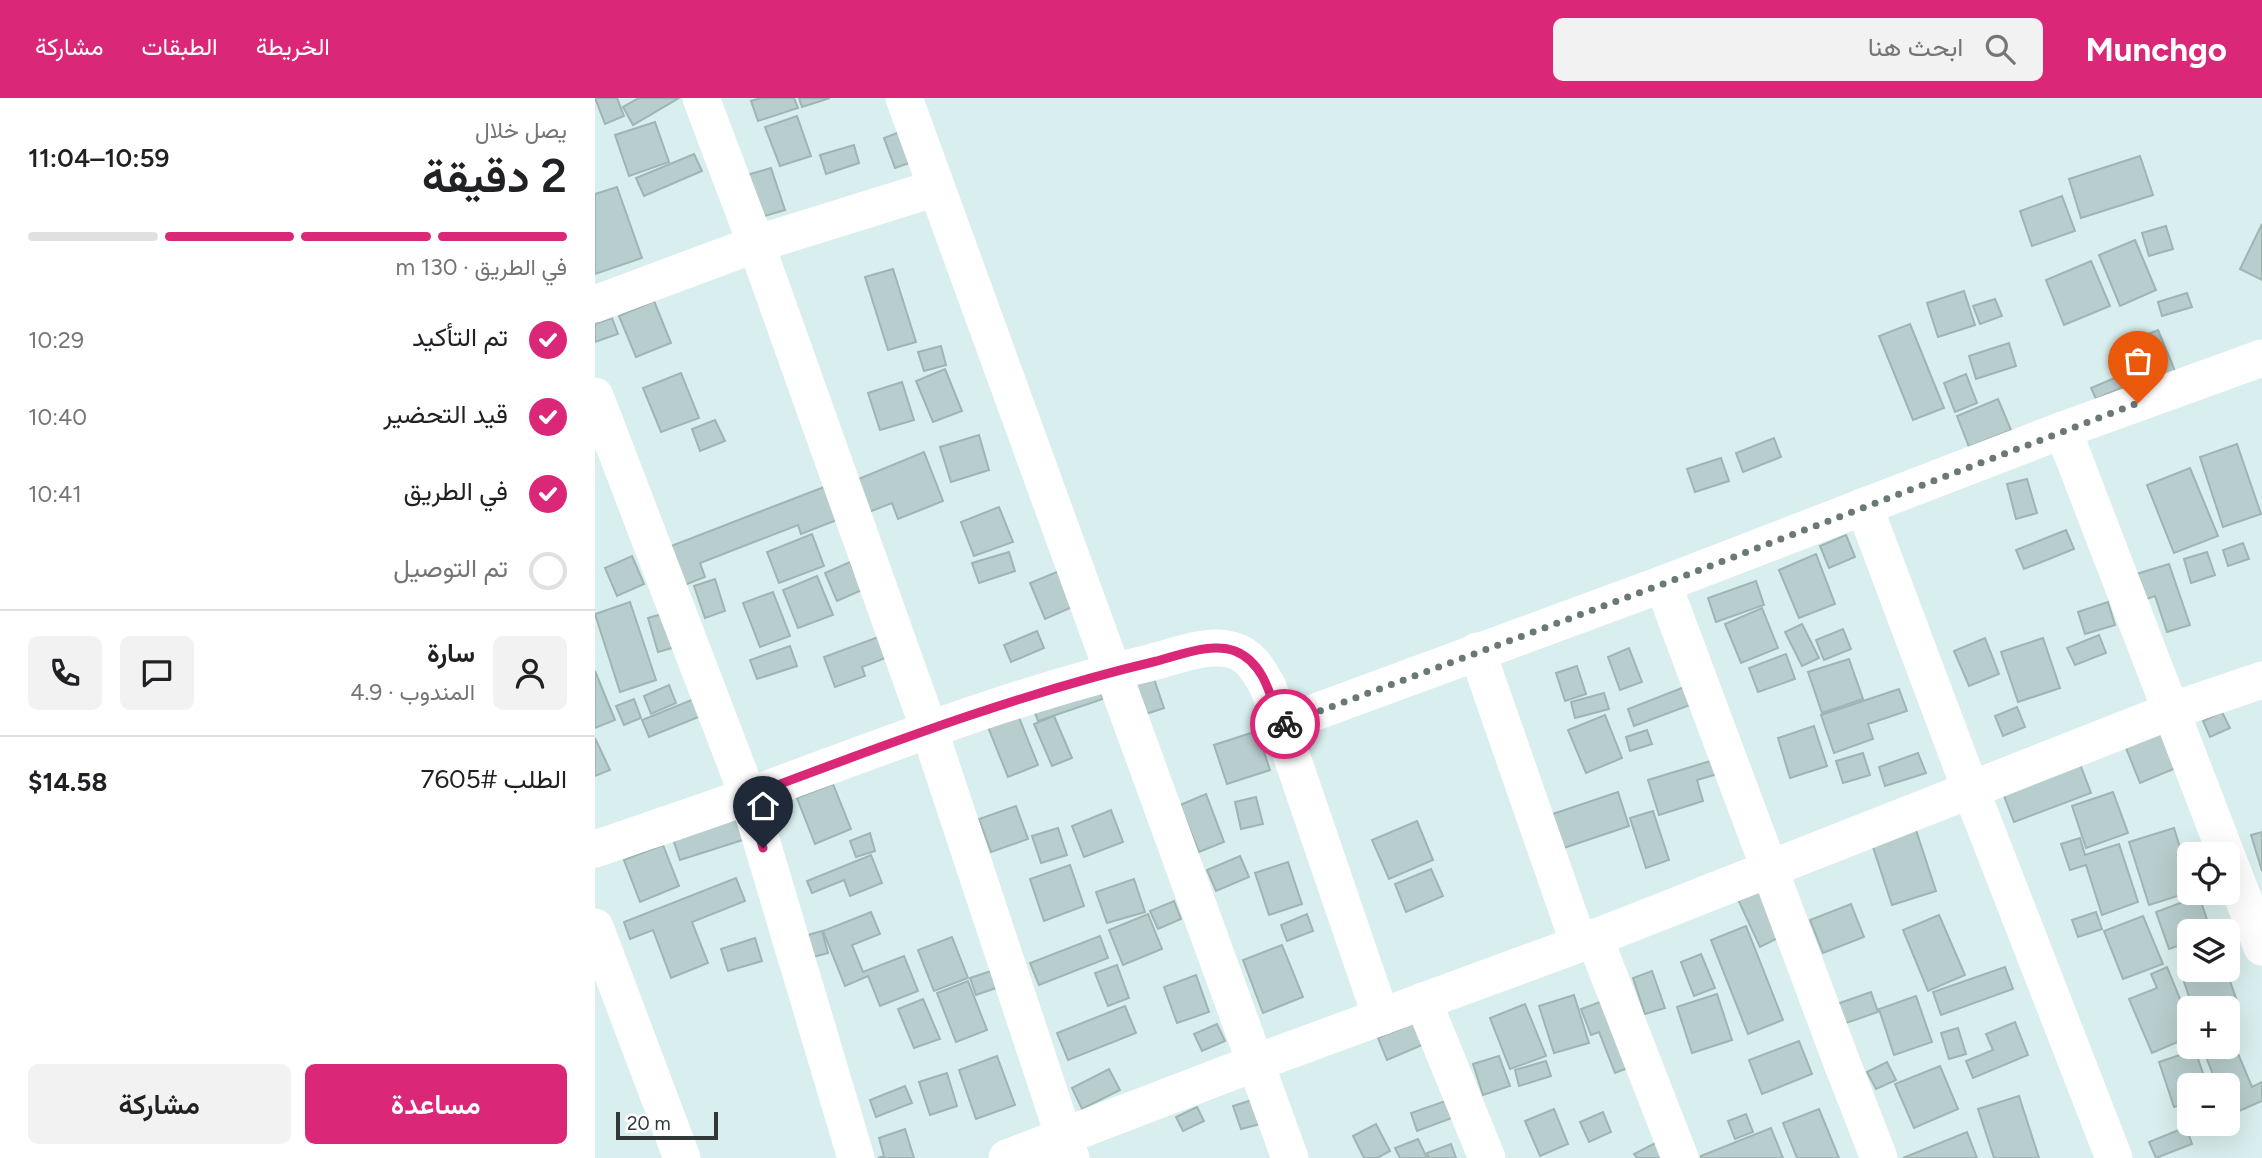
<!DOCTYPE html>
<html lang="ar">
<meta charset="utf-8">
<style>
body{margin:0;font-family:Figtree,Vazirmatn,sans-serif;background:#f2f2f2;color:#202124;direction:rtl;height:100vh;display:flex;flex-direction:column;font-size:26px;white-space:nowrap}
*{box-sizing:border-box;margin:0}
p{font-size:23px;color:#757577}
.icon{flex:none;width:38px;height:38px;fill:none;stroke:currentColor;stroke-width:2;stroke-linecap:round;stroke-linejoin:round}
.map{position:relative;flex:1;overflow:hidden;direction:ltr}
.drawer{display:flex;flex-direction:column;background:#fff;width:595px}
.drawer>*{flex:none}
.tools{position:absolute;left:1582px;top:744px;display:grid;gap:14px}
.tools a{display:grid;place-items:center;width:63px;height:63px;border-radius:10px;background:#fff;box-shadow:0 7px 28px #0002;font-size:35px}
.scale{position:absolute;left:21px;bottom:18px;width:102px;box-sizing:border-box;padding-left:7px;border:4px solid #303838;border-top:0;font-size:19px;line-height:24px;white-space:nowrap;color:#303838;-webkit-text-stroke:5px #fff;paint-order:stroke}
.pin{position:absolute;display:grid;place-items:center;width:60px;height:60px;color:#fff;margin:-72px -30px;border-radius:50% 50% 50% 0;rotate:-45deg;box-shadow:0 0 7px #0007}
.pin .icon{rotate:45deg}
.courier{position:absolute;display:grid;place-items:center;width:70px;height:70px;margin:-35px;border:5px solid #db2777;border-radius:50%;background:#fff;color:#222;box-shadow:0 2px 9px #0007}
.summary em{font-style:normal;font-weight:600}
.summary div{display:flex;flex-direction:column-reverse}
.summary{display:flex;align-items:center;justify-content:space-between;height:119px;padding:0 28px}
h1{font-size:46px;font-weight:600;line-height:52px}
.bar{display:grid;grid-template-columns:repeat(4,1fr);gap:10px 7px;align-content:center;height:84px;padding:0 28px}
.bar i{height:9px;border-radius:5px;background:#e0e0e0}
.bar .current{background:#db2777}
.bar p{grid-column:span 4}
.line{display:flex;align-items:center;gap:18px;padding:0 28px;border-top:2px solid #e0e0e0}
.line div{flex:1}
.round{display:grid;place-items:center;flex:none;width:74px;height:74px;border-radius:10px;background:#f2f2f2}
ol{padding:0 28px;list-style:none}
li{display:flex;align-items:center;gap:21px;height:77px}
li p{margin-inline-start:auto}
li .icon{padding:7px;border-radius:50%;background:#db2777;color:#fff;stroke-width:4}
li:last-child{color:#757577}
li i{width:38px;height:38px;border:4px solid #e0e0e0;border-radius:50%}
.action{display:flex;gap:14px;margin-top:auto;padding:14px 28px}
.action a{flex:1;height:80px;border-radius:10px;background:#db2777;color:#fff;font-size:28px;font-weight:600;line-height:80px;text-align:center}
.action a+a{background:#f2f2f2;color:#202124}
header{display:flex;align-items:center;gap:42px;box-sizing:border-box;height:98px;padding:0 35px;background:#db2777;color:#fff}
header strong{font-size:33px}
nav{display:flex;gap:38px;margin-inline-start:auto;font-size:24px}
.search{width:490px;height:63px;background:#f2f2f2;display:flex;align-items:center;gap:18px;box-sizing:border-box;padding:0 24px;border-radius:10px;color:#757577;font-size:26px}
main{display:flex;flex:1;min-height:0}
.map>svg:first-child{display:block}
.building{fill:#b8cdcd;stroke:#a0b4b4;stroke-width:2}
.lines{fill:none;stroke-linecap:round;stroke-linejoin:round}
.minor{stroke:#fff;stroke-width:37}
.done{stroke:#6b7878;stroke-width:7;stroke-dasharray:0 12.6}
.route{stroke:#db2777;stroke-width:9}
</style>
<header>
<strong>Munchgo</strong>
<div class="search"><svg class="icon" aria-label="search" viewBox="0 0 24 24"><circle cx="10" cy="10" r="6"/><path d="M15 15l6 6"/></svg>ابحث هنا</div>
<nav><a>الخريطة</a><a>الطبقات</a><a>مشاركة</a></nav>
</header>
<main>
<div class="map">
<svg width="1667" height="1060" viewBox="0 0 1667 1060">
<rect width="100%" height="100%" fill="#d9eeee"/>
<g class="building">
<path d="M0 0H22L29 18 10 26Z"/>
<path d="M44 0H84L38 27 28 9Z"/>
<path d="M166 0H199L203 10 163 23 156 3Z"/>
<path d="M204 0H235L207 9Z"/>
<path d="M202 18 216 58 185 68 170 29Z"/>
<path d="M60 24 74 64 34 78 20 37Z"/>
<path d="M312 31 323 62 300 70 289 40Z"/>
<path d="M259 47 264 65 231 76 225 57Z"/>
<path d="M99 56 107 73 49 98 41 80Z"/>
<path d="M1545 58 1558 97 1486 120 1474 81Z"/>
<path d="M176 70 190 112 166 119 152 77Z"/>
<path d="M22 89 47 160 0 176V96Z"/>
<path d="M1467 98 1480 133 1437 148 1425 113Z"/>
<path d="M1667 126V182L1645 171Z"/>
<path d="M1571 128 1578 151 1554 158 1547 135Z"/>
<path d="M1540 142 1561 192 1525 208 1504 157Z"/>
<path d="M1496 163 1515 208 1469 227 1451 182Z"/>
<path d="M298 171 321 244 293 252 270 179Z"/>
<path d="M1369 193 1380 227 1343 239 1332 205Z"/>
<path d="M1592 195 1597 209 1567 218 1563 204Z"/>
<path d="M1400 201 1407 218 1385 226 1378 208Z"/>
<path d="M59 203 76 245 41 259 24 218Z"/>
<path d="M17 220 23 236 0 244V226Z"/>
<path d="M1315 226 1349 310 1318 322 1284 238Z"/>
<path d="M1563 232 1580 273 1545 288 1528 246Z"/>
<path d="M1414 245 1421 268 1381 281 1374 258Z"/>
<path d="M346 248 351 267 329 273 323 254Z"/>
<path d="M350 271 367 313 338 324 321 283Z"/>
<path d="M1536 273 1540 284 1501 301 1496 290Z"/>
<path d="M86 275 104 320 66 334 48 290Z"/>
<path d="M1371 276 1382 305 1360 314 1349 285Z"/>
<path d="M307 284 319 322 285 332 273 295Z"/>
<path d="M1403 301 1416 332 1374 349 1362 318Z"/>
<path d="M120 322 130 343 105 353 97 331Z"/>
<path d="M384 337 394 372 356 384 345 349Z"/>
<path d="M1179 340 1186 359 1148 374 1141 355Z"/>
<path d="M1642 346 1666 416 1628 429 1605 359Z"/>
<path d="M329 354 348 403 303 421 297 405 274 414 261 382Z"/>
<path d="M1126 360 1134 383 1100 394 1092 371Z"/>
<path d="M1595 370 1623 438 1579 455 1552 387Z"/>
<path d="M1432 381 1442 415 1421 421 1412 386Z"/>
<path d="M229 389 242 422 206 436 203 427 105 465 110 479 87 488 71 450Z"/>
<path d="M404 409 418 444 379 458 366 424Z"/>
<path d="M1471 432 1479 451 1429 471 1421 452Z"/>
<path d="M217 436 229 468 184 485 172 454Z"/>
<path d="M1251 437 1260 459 1234 470 1225 448Z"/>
<path d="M1648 445 1654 461 1633 468 1628 452Z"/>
<path d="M414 454 420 473 384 485 377 465Z"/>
<path d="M1612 454 1620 477 1596 485 1589 461Z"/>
<path d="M1221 456 1240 506 1204 520 1184 472Z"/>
<path d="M37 458 49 486 22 498 10 470Z"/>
<path d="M255 464 267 492 242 503 230 475Z"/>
<path d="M1574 466 1595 527 1572 534 1560 498 1546 503 1538 477Z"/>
<path d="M469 471 484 506 450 521 435 485Z"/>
<path d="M222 478 238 517 203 530 188 492Z"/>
<path d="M120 481 130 513 110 520 99 488Z"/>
<path d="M1161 483 1169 507 1121 524 1113 500Z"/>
<path d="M178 494 195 538 165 549 148 505Z"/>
<path d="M35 504 61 582 25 594 0 516Z"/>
<path d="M1513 504 1520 527 1490 536 1483 514Z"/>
<path d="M1167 510 1183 550 1146 565 1130 526Z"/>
<path d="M74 514 84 548 63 554 53 520Z"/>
<path d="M1207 526 1224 560 1207 568 1190 534Z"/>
<path d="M1248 531 1256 551 1229 562 1221 542Z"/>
<path d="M442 533 449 550 416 564 409 547Z"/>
<path d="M1504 537 1511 555 1480 567 1472 550Z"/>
<path d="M286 538 293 559 267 569 270 578 240 589 229 559Z"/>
<path d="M1390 540 1404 576 1374 588 1359 553Z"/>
<path d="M1448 540 1465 590 1423 604 1406 554Z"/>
<path d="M195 548 202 568 162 581 155 562Z"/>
<path d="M1034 550 1047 584 1025 592 1013 559Z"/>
<path d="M1191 556 1200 581 1163 594 1154 570Z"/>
<path d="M1254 561 1268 601 1227 615 1213 574Z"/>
<path d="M982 568 991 596 970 603 961 575Z"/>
<path d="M0 573 20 622 0 630Z"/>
<path d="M557 575 569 610 548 617 536 582Z"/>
<path d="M501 582 508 601 443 623 436 604Z"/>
<path d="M1097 586 1103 604 1039 628 1033 611Z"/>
<path d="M74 587 81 605 56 616 49 598Z"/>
<path d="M1304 591 1312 613 1273 626 1278 641 1239 655 1226 617Z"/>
<path d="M1009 595 1014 611 980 620 976 604Z"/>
<path d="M104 599 111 616 54 639 47 622Z"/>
<path d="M39 601 46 620 29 627 21 608Z"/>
<path d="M1422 609 1430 629 1408 638 1400 618Z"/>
<path d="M421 612 443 667 413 679 391 624Z"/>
<path d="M1627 614 1635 630 1615 639 1608 623Z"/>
<path d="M1010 617 1027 660 991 675 973 632Z"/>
<path d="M459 618 477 660 457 668 439 626Z"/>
<path d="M1563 625 1581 670 1545 685 1527 640Z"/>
<path d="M1219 628 1232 668 1195 680 1183 640Z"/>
<path d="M1052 632 1057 646 1035 653 1031 639Z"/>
<path d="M662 633 675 672 632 686 619 647Z"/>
<path d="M0 640 15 672 0 678Z"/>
<path d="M1268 655 1275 677 1248 685 1241 663Z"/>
<path d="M1323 655 1331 675 1290 688 1284 669Z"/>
<path d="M1122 661 1126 675 1102 682 1108 703 1064 717 1053 682Z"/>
<path d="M1485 666 1496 695 1419 724 1408 695Z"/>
<path d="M238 686 256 731 220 746 202 700Z"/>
<path d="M1023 694 1034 728 966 751 955 717Z"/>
<path d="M1518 694 1533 735 1491 750 1477 708Z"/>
<path d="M611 696 629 744 604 754 585 707Z"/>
<path d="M661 699 668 726 646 731 640 704Z"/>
<path d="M421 708 433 741 396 754 384 721Z"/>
<path d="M147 710 157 739 85 762 76 735Z"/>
<path d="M516 712 528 744 489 759 477 728Z"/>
<path d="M1058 713 1074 762 1051 770 1035 720Z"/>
<path d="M822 723 838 762 794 781 777 742Z"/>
<path d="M1320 729 1341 793 1297 807 1276 743Z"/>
<path d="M463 730 472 757 446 765 437 738Z"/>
<path d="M1579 730 1594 779 1595 794 1554 807 1534 744Z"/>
<path d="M1667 734V773L1656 737Z"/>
<path d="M275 735 280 753 261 759 255 743Z"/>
<path d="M1485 740 1490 757 1524 746 1543 804 1507 817 1491 767 1475 772 1466 746Z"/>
<path d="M68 747 84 788 45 804 29 762Z"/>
<path d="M276 757 287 785 255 798 249 782 217 795 212 783Z"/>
<path d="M645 758 654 779 621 793 612 772Z"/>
<path d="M693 764 707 806 674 817 660 775Z"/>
<path d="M475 767 489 808 449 823 435 781Z"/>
<path d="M836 771 848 798 811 814 800 786Z"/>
<path d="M141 780 150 803 97 824 113 865 76 880 58 832 35 841 29 824Z"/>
<path d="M539 781 550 814 512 825 501 794Z"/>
<path d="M1163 783 1189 837 1165 849 1140 795Z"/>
<path d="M1604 798 1616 833H1594V844L1574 851 1561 814Z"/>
<path d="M579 803 586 821 563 831 555 813Z"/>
<path d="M1256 806 1269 839 1228 855 1215 822Z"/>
<path d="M276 814 285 836 257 847 268 874 309 858 323 893 285 908 273 878 250 888 228 833Z"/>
<path d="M1501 814 1507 831 1483 839 1477 822Z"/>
<path d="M553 816 567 851 528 867 514 832Z"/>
<path d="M712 816 718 833 692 843 686 827Z"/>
<path d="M1344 817 1370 877 1333 893 1308 832Z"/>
<path d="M1548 818 1568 866 1528 881 1509 833Z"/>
<path d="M1151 828 1188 922 1153 936 1116 842Z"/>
<path d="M227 833 233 855 218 859 213 837Z"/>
<path d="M505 838 513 860 444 887 435 865Z"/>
<path d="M357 839 373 880 339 893 323 852Z"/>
<path d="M160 840 167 863 133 873 126 851Z"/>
<path d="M687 847 708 899 668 915 648 862Z"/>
<path d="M1106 856 1120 890 1099 898 1086 864Z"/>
<path d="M522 867 534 900 513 908 500 875Z"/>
<path d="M1410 869 1418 891 1346 917 1338 894Z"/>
<path d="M1572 869 1594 923V939L1557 955 1534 901 1562 890 1556 876Z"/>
<path d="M1618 872H1631L1642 903 1622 910H1598L1588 881Z"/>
<path d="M396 873 401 890 381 897 375 880Z"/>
<path d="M1057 873 1070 910 1050 916 1038 880Z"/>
<path d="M601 877 614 914 582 925 569 889Z"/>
<path d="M373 883 392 932 361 944 342 895Z"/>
<path d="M1276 894 1283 914 1248 926 1242 906Z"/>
<path d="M1122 896 1137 942 1097 955 1082 909Z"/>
<path d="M979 897 994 945 959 955 944 908Z"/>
<path d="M1321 898 1337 944 1299 957 1284 911Z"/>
<path d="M328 901 345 941 319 950 303 911Z"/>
<path d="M1013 901 1038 968 1020 975 1004 934 996 937 986 911Z"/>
<path d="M930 906 951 958 915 971 895 920Z"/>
<path d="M530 908 541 935 473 962 462 935Z"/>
<path d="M824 923 832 945 792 962 783 940Z"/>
<path d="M1420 924 1433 957 1378 980 1371 963 1398 952 1391 936Z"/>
<path d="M622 926 630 943 607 953 599 936Z"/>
<path d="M1363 930 1371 956 1354 961 1346 935Z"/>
<path d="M1636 939 1657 989 1667 984V1003L1635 1017 1633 987H1622L1608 951 1613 948H1633V940Z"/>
<path d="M1204 943 1217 976 1167 996 1154 962Z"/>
<path d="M1600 952 1612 987H1594V1004L1579 1009 1564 964Z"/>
<path d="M402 958 420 1007 381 1021 364 972Z"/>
<path d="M904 958 915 988 888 997 878 966Z"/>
<path d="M951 963 956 978 924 988 920 972Z"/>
<path d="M1292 964 1301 982 1281 991 1272 974Z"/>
<path d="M1345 968 1363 1011 1319 1030 1300 986Z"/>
<path d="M514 971 525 992 487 1011 477 990Z"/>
<path d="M352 975 362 1008 335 1017 324 984Z"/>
<path d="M310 988 317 1005 281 1019 275 1002Z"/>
<path d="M1424 998 1444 1060H1399L1383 1011Z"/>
<path d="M859 1000 865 1017 822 1033 816 1015Z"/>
<path d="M657 1002 665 1026 646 1031 638 1008Z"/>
<path d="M602 1009 609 1023 588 1033 581 1019Z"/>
<path d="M959 1011 973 1046 945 1058 930 1023Z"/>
<path d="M1224 1011 1244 1060H1202L1188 1025Z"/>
<path d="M1008 1014 1016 1034 994 1044 985 1024Z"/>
<path d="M1151 1016 1158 1034 1140 1041 1133 1023Z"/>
<path d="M781 1026 795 1053 782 1060H769L758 1038Z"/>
<path d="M1591 1029 1597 1046 1561 1060 1554 1044Z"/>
<path d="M1176 1030 1188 1060H1106V1058Z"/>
<path d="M310 1031 319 1060H283L289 1058 284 1040Z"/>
<path d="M1372 1034 1382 1060H1308Z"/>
<path d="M823 1041 832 1060H805L800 1050Z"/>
<path d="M1064 1043 1072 1060H1042L1039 1056Z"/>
<path d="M856 1046 861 1060H834L832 1055Z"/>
</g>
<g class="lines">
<g class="minor">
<path d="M106 0 161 146 334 631 476 1060"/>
<path d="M309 0 695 1060"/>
<path d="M0 206 161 146 341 90"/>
<path d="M0 298 153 698 261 1060"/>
<path d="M1468 332 1631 756"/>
<path d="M1269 408 1375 690 1519 1060"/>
<path d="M1068 486 1247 965 1284 1060"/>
<path d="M882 553 984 846"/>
<path d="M685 627 1068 486 1468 332 1667 260"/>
<path d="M0 751C52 733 104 716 156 697 287 649 418 597 554 565 579 559 611 545 637 552 656 557 664 573 673 589L786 919"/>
<path d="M1633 761 1667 849"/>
<path d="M0 829 87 1060"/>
<path d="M999 839 1085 1060"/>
<path d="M828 903 892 1060"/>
<path d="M412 1060 660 965 984 846 1576 613 1667 582"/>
</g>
</g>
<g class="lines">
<path class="done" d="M690 626 1068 486 1543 305"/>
<path class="route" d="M168 750 153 698C287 648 422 596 562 563 585 557 617 544 640 553 670 565 676 600 685 627L690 626"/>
</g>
</svg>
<div class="tools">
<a><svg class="icon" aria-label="locate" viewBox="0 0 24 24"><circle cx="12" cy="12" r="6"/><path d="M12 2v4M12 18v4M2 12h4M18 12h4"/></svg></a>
<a><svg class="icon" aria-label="layers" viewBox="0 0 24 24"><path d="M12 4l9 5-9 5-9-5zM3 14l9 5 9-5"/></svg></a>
<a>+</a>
<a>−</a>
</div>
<div class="scale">20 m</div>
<div class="pin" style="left:1543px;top:305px;background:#ea580c"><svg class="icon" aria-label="bag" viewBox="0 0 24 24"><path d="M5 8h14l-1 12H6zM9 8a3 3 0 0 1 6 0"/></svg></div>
<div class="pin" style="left:168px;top:750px;background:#1f2937"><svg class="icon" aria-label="home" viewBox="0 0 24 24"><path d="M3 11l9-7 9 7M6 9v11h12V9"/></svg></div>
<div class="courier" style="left:690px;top:626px"><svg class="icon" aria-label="bike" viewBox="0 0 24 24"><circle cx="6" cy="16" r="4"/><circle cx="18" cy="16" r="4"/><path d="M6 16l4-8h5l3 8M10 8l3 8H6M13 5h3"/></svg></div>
</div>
<section class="drawer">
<div class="summary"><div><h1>2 دقيقة</h1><p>يصل خلال</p></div><em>10:59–11:04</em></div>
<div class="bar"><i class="current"></i><i class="current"></i><i class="current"></i><i></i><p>في الطريق · 130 m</p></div>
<ol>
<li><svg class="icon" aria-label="check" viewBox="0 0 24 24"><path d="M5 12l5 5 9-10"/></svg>تم التأكيد<p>10:29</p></li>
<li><svg class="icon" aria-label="check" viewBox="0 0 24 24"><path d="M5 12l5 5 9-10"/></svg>قيد التحضير<p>10:40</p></li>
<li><svg class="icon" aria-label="check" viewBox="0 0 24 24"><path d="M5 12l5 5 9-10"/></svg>في الطريق<p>10:41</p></li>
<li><i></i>تم التوصيل</li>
</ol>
<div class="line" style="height:126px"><a class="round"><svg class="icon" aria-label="person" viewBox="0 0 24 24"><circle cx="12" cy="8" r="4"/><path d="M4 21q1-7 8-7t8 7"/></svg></a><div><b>سارة</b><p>المندوب · 4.9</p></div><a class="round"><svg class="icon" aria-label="chat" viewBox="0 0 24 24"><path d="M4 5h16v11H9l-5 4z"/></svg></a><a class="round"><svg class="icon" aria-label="phone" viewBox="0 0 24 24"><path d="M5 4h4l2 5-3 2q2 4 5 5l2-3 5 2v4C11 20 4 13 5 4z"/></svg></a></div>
<div class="line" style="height:91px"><div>الطلب #7605</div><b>$14.58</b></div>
<div class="action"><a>مساعدة</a><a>مشاركة</a></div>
</section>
</main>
